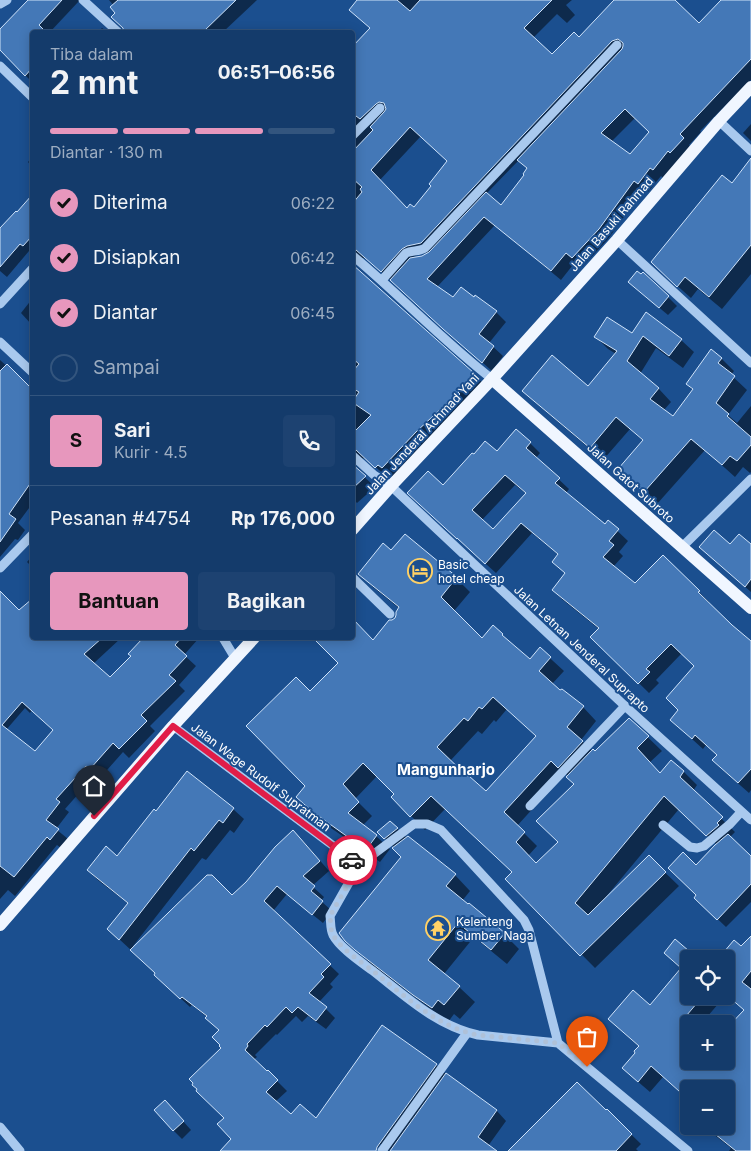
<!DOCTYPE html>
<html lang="id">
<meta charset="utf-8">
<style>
body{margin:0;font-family:Inter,sans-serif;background:#1d4271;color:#f1f3f6;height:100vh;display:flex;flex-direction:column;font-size:19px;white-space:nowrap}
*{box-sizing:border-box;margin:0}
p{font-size:16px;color:#9dadc1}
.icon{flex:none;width:28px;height:28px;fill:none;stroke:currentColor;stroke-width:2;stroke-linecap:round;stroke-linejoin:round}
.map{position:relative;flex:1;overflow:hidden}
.details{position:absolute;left:30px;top:30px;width:325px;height:610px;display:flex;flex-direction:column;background:#143b6b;border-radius:5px;box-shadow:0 2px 12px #0003,0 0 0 1px #33557e}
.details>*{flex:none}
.fabs{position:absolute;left:680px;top:950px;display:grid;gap:10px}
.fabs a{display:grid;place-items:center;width:55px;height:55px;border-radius:5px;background:#143b6b;box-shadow:0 2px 12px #0003,0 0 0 1px #33557e;font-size:25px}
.pin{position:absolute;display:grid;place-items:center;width:42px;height:42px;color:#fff;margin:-51px -21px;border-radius:50% 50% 50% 0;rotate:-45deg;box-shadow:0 0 5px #0007}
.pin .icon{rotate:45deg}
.courier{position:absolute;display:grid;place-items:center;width:50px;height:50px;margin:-25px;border:4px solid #e11d48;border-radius:50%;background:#fff;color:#222;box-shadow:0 1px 6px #0007}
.head em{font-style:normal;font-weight:700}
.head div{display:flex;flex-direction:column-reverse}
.head{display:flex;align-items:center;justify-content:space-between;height:85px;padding:0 20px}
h1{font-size:32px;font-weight:700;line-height:38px}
.bar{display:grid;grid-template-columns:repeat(4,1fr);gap:8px 5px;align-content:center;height:60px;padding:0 20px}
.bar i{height:6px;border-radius:4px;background:#33557e}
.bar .current{background:#e797bd}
.bar p{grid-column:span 4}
.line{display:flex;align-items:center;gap:12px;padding:0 20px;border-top:1px solid #33557e}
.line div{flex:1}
.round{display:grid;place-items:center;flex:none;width:52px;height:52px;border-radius:5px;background:#1d4271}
ol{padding:0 20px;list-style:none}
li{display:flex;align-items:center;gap:15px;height:55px}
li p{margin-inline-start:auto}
li .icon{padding:5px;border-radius:50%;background:#e797bd;color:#111;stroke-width:4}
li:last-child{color:#9dadc1}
li i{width:28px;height:28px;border:2px solid #33557e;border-radius:50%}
.button{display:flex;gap:10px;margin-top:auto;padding:10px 20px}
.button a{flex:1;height:58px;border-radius:5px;background:#e797bd;color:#111;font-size:20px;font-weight:700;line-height:58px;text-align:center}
.button a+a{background:#1d4271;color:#f1f3f6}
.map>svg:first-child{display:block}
.shadow{fill:#0007;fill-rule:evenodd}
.building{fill:#4478b7;stroke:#cfe3fa;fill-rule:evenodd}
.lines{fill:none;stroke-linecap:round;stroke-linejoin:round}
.minor{stroke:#a9c9ee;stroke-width:9}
.major{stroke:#f0f6ff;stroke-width:12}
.done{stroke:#afc1d8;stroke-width:5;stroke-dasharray:0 9}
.route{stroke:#e11d48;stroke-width:6}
.labels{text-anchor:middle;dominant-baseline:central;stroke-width:4;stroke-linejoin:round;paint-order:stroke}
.street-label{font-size:12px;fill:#fff;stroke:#1b4f8f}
.poi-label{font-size:12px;fill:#fff;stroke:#1b4f8f;text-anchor:start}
.quarter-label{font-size:15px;font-weight:bold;fill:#fff;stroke:#1b4f8f}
</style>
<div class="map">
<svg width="751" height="1151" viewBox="0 0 751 1151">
<rect width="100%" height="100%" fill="#1b4f8f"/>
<g class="shadow">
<path d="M37 0H80L50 32H32V82L0 50V31Z"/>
<path d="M109 0H257L223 32H128L113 17 117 13 114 6Z"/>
<path d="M359 0H572L566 5 575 15 567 23 557 14 533 38 552 56 579 39 616 0H673L699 25 723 0H751V80L700 131 701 132 689 145 693 149 663 178 661 176 648 192 644 189 608 239 582 267 576 261 561 280 495 225 437 287 453 299 496 312 506 322 489 343 503 356 492 371 367 259 363 258 357 260 355 265 357 269 483 383 393 477 389 473 386 476 365 458 357 460 355 464 356 469 375 487 357 503 355 501 352 504V49L371 29ZM635 118 650 132 630 156 611 142ZM421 136 449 162 433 186 414 209H407L379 181ZM519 160 528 169 526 176 501 206 486 194ZM430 252 423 257 410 259 417 255Z"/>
<path d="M102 28 108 32H98Z"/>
<path d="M751 124V141L743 133Z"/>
<path d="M32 157V167L28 162Z"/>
<path d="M751 160V274L722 309 698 289 691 298 665 275 732 184Z"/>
<path d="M32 197V254L29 251 7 277 0 271V230L18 214Z"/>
<path d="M641 276 668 297 677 306 668 315 638 290 629 282Z"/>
<path d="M32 299V325L21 313Z"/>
<path d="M632 335 681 340 694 352 683 368 656 348 640 374 659 389 671 402 664 410 674 418 693 390 687 384 721 358 734 371 731 375 747 390 728 415 737 423 751 406V472L750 473 743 467 735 477 705 450 657 504 619 469 644 441 630 429 603 460 536 403 523 391 588 387 616 354 608 349 595 336Z"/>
<path d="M0 360 21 379 32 393V504L18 523 25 530 18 540 15 539 0 557Z"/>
<path d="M530 443 540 453 536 458 569 489 566 493 605 525 608 522 628 541 619 552 623 556 613 567 635 585 663 556 709 602 708 603 751 644V790L749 793 724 771 718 756 706 745 703 749 682 730 680 710 696 666 682 653 656 680 659 683 649 693 592 637 599 629 563 600 553 590 566 574 554 562 559 555 532 533 496 573 468 548 419 503 443 486 497 453ZM515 485 527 494 493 531 482 520Z"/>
<path d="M405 536 456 578 470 592 454 611 482 640 493 627 530 661 540 649 564 671 552 684 583 707 596 721 581 740 592 751 596 752 631 721 662 751 649 763 660 774 671 762 684 772 697 785 693 791 735 832 730 837 751 858V902L726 927 704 906 698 895 697 867 717 845 679 809 605 898 606 899 649 857 679 886 595 968 507 879 513 872 445 809 425 830 392 797 396 794 377 776 355 799 372 816 363 825 376 836 390 849 380 862 328 826 311 810 307 786 311 693 340 663 315 638H352L373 641 396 619 400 609 373 587 360 574 391 552ZM507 709 537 737 486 793 450 761 478 731 482 734 494 720 496 722ZM565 773 575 784 559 842 537 865 528 856 537 846 517 826Z"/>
<path d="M730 546H751V592L713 559Z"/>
<path d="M32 556V567L27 562Z"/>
<path d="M0 593 19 612 32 600V638H121L93 664 110 679 163 638H199L184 655 196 666 179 685 185 691 150 726 155 731 129 758 123 752 100 778 96 774 65 809 69 812 56 829 68 839 61 848 57 845 15 896 8 890 0 899V756L35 752 54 731 32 710 30 713 25 708 0 737Z"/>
<path d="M233 809 244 819 234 833 230 830 206 860 202 858 133 946 135 947 210 874 232 896 303 841 329 871 312 886 324 897 321 901 332 911 323 923 287 894 273 911 339 974 330 984 333 987 319 1002 335 1018 326 1029 308 1016 302 1022 296 1016 277 1035 276 1034 255 1055 257 1057 253 1060 267 1073 268 1072 287 1091 275 1102 291 1116 316 1120 436 1065 446 1074 497 1111 506 1121 488 1146 495 1151H398L395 1145 389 1151 381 1144 374 1151H221L233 1139 226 1118 223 1048 220 1031 207 1018V1017L192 1005 190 1007 165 984 157 974 119 939 129 904 99 881 88 870 118 858 156 813Z"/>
<path d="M390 822 407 838 455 875 470 891 462 901 504 934 519 949 507 964 474 937 444 974 459 987 475 1002 460 1019 454 1014 448 1022 372 965 346 940 403 857 379 832Z"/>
<path d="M751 937V1151H729L731 1148 703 1126H726V1089L663 1077 650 1092 636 1080 637 1053 640 1047 609 1019 650 1006 682 969 676 941 696 959H689V996H725L701 1024H689V1061H726L745 1010 726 995 741 948Z"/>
<path d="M689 1100V1113L682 1107Z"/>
<path d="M173 1110 191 1130 182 1139 173 1130Z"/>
<path d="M607 1111 641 1144 636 1149 638 1151H509Z"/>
</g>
<g class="building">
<path d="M28 0H62L39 25 46 32H32V68L25 76 0 50V29Z"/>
<path d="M118 0H236L203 32H124L123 28 111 17 115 13 110 7Z"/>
<path d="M357 0H397L410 11 420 0H552L524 28 552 54 574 32 579 37 614 0H675L699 23 721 0H751V59L680 134 684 138 670 153 668 151 653 170 650 168 638 184 634 181 599 229 572 258 566 253 551 271 484 217 427 279 453 297 461 287 474 297 475 295 497 311 479 334 494 346 482 363 443 329 390 280 410 258 422 256 429 252 486 192 501 205 524 175 523 174 527 168 517 160 622 49 623 46V43L618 39 612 41 421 243 407 246 402 249 381 272 356 250 352 249V204L362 192 360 189 362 187 352 178V152L373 130 370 127 384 112 386 109 384 103 379 102 376 104 360 119 352 113V47L370 28 349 10ZM625 109 649 132 630 154 601 133ZM410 127 447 161 429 184 431 186 414 207 410 204 407 208 371 170Z"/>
<path d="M751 158V245L709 297 685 277 677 287 651 262 722 175 732 183Z"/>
<path d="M32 195V236L23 246 20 244 0 267V228L16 211 17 212Z"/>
<path d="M352 264 474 373 458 392 460 394 449 405 447 403 416 432 382 468 378 465 375 468 356 450 352 449V434L371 415 352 402 359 392 352 388V372L359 364 352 358Z"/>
<path d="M637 271 641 274 643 272 669 296 659 308 628 282Z"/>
<path d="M646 312 682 339 669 356 643 336 627 361 659 388 650 399 673 416 693 389 686 384 711 349 722 358 718 363 735 376 716 403 729 414 727 416 751 437V445L737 461 730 456 722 465 691 439 644 492 618 469 643 440 616 417 590 448 522 391 552 355 588 386 617 351 594 337 607 317 632 333Z"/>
<path d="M7 364 32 389V481L9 514 16 519 0 542V371Z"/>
<path d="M516 429 531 442 526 448 560 478 555 483 605 524 608 520 619 529 609 541 614 545 603 557 635 583 663 555 700 591 698 592 732 625 751 641V769L738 783 712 760 717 755 695 735 692 739 670 720 678 710 666 698 694 666 671 644 646 669 650 672 638 684 590 637 599 628 552 590 565 573 552 562 558 554 521 523 485 564 457 538V539L407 493 428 471 443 485 472 453 474 454 485 441 497 451ZM505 475 526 493 493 529 472 510Z"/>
<path d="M352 464 366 476 352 489Z"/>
<path d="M714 530 730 544 739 534 751 544V579L745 587 699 547Z"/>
<path d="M405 534 457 577 441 597 482 638 493 625 503 634 502 635 530 659 540 647 551 657 539 671 560 690 562 689 584 706 567 727 583 741 558 768 551 761 504 812 525 832 516 842 536 863 558 842 536 821 574 784 566 777 593 749 595 751 629 718 649 736 637 748 660 773 671 760 684 771 680 777 723 817 717 823 719 825 706 836 664 796 575 903 588 915 649 855 666 872 580 956 505 879 512 872 431 796 410 817 391 797 394 794 363 763 343 784 359 802 348 813 377 835 366 850 313 812 296 797 305 786 246 726 296 677 310 691 338 663 313 638H352V618L373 640 389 620H392L395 618 396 615V612L399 607 358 574 383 543 391 550ZM493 697 536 736 486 791 469 776 468 777 437 747 464 718 468 721 479 707 482 709Z"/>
<path d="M0 591 19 610 32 599V638H102L84 654 110 677 131 656 128 654 143 638H181L175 645 187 656 169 675 176 681 141 715 147 721 119 749 113 743 90 769 86 766 56 799 60 802 46 820 59 829 50 840 47 837 14 877 0 866ZM22 702 53 730 35 751 2 725Z"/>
<path d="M187 771 234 808 223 823 219 820 194 851 191 848 119 940 107 929 128 903 87 870 106 846 117 856 154 809 156 811Z"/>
<path d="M390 821 398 828 384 839 377 832Z"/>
<path d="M293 830 320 861 303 876 315 886 311 891 323 901 312 915 277 886 264 901 331 964 321 974 324 977 309 993 327 1007 316 1021 298 1007 292 1013 286 1007 267 1027 265 1025 247 1044 248 1046 245 1050 267 1071 268 1070 278 1080 266 1092 291 1114 300 1104 316 1118 382 1025 437 1064 377 1147 376 1151H220L231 1139 217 1124 224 1118 196 1091 197 1089 192 1085 193 1083 189 1079 221 1048 219 1046 220 1045 212 1037 219 1030 205 1018 207 1016 182 997 180 999 154 975 155 973 130 950 207 875H212L232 895 246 882 275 847Z"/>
<path d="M728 834 751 856V884L717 920 694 898 696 895 668 868 683 852 696 865 715 845Z"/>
<path d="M408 836 456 874 446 886 468 904 469 903 505 933 491 950 458 923 428 960 460 986 444 1005 438 1000 432 1008 413 995 355 950 345 941 339 933 401 857 392 848Z"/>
<path d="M751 936V971L742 982 751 989V1151H736L705 1126H726V1089H689V1100L651 1066 638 1082 622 1068 635 1053 634 1051 639 1046 608 1019 633 990 650 1005 681 968 664 953 675 939 689 951V996H703L681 1022 689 1029V1061H726V1029L744 1010 729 997 726 1000V959H718L734 940 741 946Z"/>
<path d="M446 1073 497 1110 478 1137 497 1151H390Z"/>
<path d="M577 1082 606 1110 607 1109 632 1134 616 1151H508Z"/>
<path d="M165 1100 184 1121 173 1131 154 1110Z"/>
</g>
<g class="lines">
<g class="minor">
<path d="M83 0 118 32"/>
<path d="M0 4 7 0"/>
<path d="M0 66 32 97"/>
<path d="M719 121 751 151"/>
<path d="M352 136 380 108"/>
<path d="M617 240 751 363"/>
<path d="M352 255C400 295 443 341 492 379"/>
<path d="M382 280 406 253C412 250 419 252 425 248L617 45"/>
<path d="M0 304 32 269"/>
<path d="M0 342 32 372"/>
<path d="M352 455 374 475 391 486 625 706 751 820"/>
<path d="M682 547 751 479"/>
<path d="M0 568 32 535"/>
<path d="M352 577 390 614"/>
<path d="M223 638 235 658"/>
<path d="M173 726 359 865"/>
<path d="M530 806 625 706"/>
<path d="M663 825 690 847 697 848 704 846 730 824 741 812"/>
<path d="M558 1043 529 930 524 920 441 830 427 824H414L359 865 330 916C331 922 330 929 333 935 340 948 361 962 373 971 405 996 437 1026 478 1035L558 1043 688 1151"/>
<path d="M0 1127 20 1151"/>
<path d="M382 1151 467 1033"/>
</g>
<g class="major">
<path d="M492 379 751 608"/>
<path d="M352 530 391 486 492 379 617 240 719 121 751 87"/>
<path d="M0 925 173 726 254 638"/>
</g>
</g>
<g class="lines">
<path class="done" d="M352 860 359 865 330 916C331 922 330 929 333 935 340 948 361 962 373 971 405 996 437 1027 478 1035L558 1043 587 1067"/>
<path class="route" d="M94 816 173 726 352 860"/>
</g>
<defs>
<symbol id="hotel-ring" viewBox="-11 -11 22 22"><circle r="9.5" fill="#1b4f8f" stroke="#ffd166" stroke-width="1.5"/><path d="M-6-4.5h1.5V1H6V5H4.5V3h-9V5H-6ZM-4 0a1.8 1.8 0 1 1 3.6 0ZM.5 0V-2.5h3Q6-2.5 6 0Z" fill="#ffd166"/></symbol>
<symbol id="temple-ring" viewBox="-11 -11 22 22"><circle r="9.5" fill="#1b4f8f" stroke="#ffd166" stroke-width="1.5"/><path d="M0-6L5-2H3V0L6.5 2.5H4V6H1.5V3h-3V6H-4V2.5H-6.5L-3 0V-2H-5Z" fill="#ffd166"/></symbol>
</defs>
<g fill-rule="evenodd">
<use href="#hotel-ring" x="406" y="557" width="28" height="28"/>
<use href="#temple-ring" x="424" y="914" width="28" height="28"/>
</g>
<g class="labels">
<g class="street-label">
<text transform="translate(611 224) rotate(-49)">Jalan Basuki Rahmad</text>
<text transform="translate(422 434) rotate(-47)">Jalan Jenderal Achmad Yani</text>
<text transform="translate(631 483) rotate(42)">Jalan Gatot Subroto</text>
<text transform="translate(582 649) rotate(43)">Jalan Letnan Jenderal Suprapto</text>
<text transform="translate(261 777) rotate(37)">Jalan Wage Rudolf Supratman</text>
</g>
<g class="poi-label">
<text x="438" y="564">Basic<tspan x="438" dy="14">hotel cheap</tspan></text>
<text x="456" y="921">Kelenteng<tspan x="456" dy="14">Sumber Naga</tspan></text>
</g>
<g class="quarter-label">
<text x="446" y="769">Mangunharjo</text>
</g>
</g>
</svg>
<div class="fabs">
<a><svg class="icon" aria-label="locate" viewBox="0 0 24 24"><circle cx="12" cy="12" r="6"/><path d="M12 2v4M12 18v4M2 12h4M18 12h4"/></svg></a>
<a>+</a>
<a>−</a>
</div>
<div class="pin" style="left:587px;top:1067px;background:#ea580c"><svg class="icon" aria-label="bag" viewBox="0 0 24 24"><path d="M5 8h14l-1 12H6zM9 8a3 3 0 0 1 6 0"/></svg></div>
<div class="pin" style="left:94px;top:816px;background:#1f2937"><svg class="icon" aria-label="home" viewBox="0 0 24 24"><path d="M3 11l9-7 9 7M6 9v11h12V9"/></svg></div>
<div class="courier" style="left:352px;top:860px"><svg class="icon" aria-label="car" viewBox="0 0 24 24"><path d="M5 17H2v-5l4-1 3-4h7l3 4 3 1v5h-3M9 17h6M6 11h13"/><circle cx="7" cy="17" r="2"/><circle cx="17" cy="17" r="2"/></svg></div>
<section class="details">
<div class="head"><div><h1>2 mnt</h1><p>Tiba dalam</p></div><em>06:51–06:56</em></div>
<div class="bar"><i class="current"></i><i class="current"></i><i class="current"></i><i></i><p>Diantar · 130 m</p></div>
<ol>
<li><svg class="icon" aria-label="check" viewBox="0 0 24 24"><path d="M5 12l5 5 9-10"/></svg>Diterima<p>06:22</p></li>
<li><svg class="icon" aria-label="check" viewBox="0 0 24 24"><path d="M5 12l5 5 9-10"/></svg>Disiapkan<p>06:42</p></li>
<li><svg class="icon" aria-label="check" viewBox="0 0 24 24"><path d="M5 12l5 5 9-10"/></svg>Diantar<p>06:45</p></li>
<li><i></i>Sampai</li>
</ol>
<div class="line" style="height:90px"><b class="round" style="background:#e797bd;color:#111">S</b><div><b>Sari</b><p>Kurir · 4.5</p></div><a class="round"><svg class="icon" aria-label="phone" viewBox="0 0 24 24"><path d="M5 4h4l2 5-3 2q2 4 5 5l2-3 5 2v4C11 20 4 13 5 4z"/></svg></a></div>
<div class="line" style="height:65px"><div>Pesanan #4754</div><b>Rp 176,000</b></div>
<div class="button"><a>Bantuan</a><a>Bagikan</a></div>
</section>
</div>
